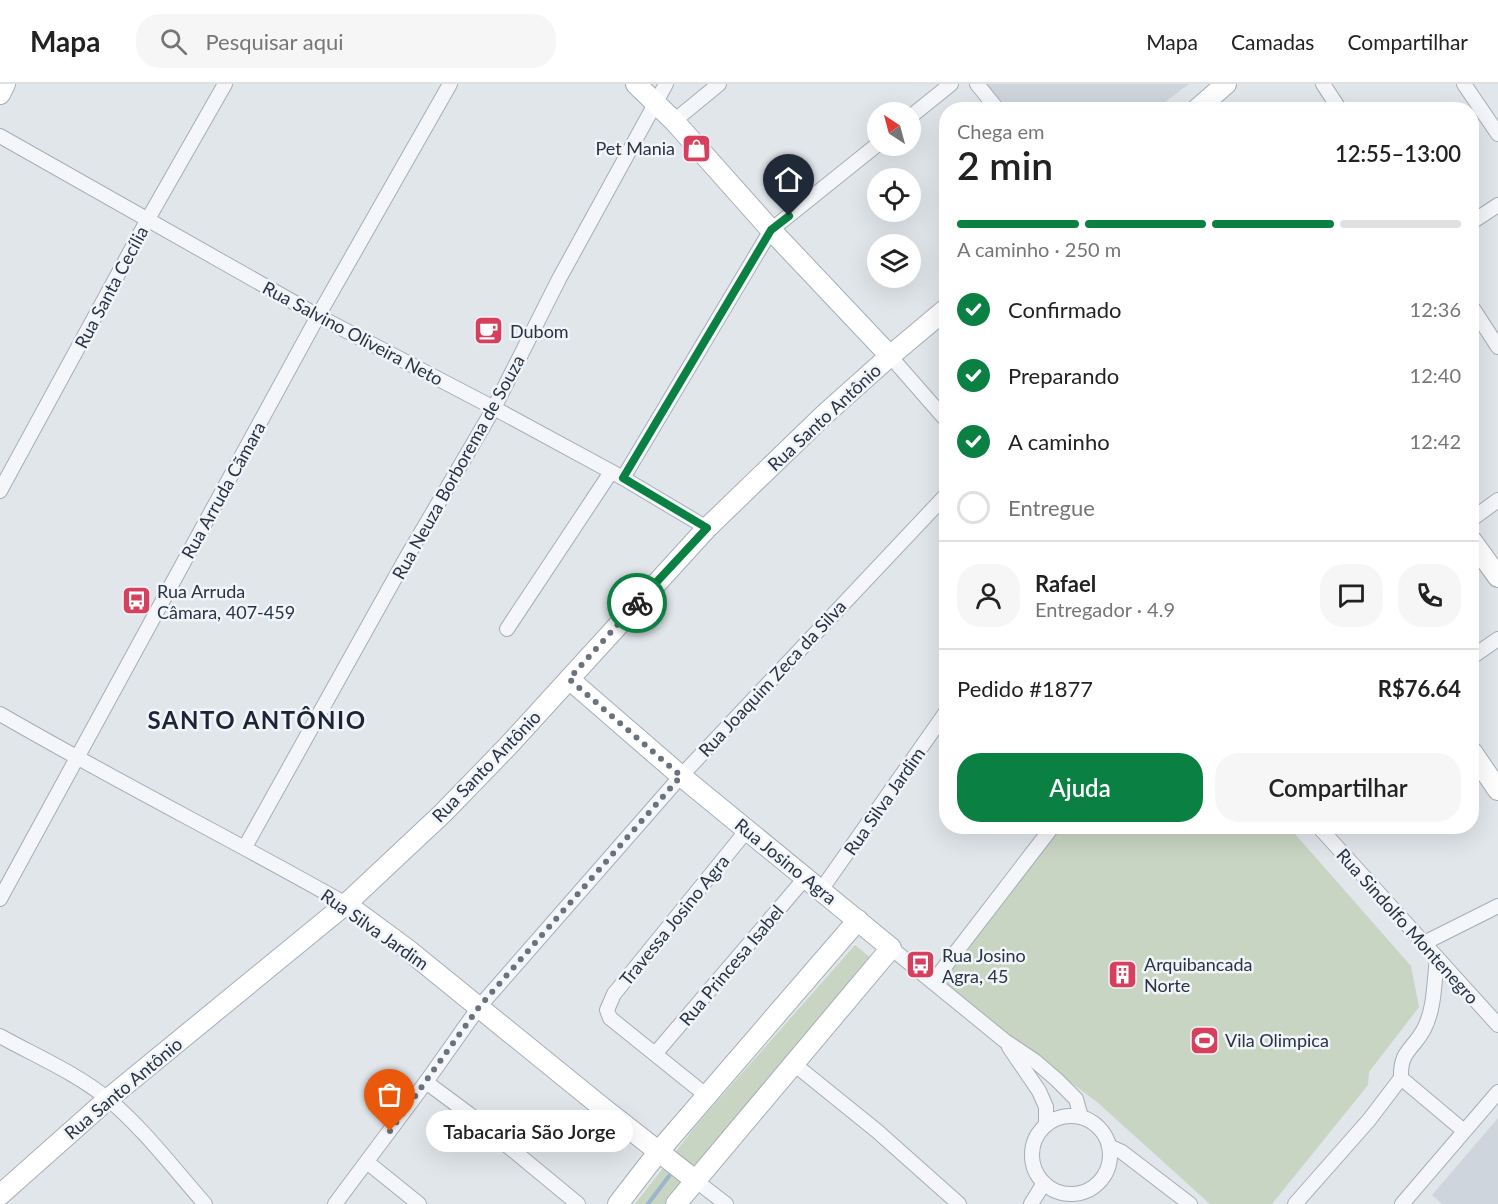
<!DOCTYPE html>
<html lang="pt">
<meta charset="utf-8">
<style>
body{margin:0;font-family:Lato,sans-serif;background:#f6f6f6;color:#222;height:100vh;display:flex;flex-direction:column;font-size:22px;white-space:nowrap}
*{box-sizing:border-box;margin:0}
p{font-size:20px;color:#767676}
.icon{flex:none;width:33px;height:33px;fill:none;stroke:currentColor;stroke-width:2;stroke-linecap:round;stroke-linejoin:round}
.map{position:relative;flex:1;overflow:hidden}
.panel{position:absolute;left:939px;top:18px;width:540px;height:732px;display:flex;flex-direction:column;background:#fff;border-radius:24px;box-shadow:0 6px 24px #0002}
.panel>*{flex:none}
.needle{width:39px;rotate:324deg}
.controls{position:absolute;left:867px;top:18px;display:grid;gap:12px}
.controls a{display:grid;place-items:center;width:54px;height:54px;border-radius:50%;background:#fff;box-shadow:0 6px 24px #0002;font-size:30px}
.pin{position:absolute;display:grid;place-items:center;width:51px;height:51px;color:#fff;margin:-62px -26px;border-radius:50% 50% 50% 0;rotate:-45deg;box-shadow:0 0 6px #0007}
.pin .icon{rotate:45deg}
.courier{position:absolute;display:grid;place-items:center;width:60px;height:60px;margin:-30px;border:4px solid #0b8043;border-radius:50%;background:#fff;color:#222;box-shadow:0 2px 8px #0007}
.bubble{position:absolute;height:42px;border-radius:21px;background:#fff;box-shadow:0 6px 24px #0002;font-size:20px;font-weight:600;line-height:42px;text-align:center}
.headline em{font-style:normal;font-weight:600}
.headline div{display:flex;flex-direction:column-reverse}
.headline{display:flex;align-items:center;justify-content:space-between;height:102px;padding:0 18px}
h1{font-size:39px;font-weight:600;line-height:45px}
.bar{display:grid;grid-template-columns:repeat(4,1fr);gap:9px 6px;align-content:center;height:72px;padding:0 18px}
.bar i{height:8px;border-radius:4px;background:#e0e0e0}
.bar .on{background:#0b8043}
.bar p{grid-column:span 4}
.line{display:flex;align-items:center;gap:15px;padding:0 18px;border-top:2px solid #e0e0e0}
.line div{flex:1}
.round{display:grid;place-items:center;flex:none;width:63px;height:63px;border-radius:24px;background:#f6f6f6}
ol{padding:0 18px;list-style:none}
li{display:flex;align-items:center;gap:18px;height:66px}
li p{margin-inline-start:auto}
li .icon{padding:6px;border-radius:50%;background:#0b8043;color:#fff;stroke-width:4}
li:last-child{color:#767676}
li i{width:33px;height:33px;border:3px solid #e0e0e0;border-radius:50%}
.action{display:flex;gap:12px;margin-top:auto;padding:12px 18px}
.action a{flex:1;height:69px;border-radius:24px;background:#0b8043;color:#fff;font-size:24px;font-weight:600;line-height:69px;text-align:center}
.action a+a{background:#f6f6f6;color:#222}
header{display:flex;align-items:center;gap:36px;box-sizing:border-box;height:84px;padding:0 30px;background:#fff;border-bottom:2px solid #e0e0e0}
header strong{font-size:28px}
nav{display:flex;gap:33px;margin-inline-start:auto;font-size:21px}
.search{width:420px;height:54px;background:#f6f6f6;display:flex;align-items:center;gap:15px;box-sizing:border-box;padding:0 21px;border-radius:24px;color:#767676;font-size:22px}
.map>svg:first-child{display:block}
.built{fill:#cfd5dd}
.green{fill:#c8d5c2}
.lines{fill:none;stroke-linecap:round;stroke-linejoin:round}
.stream{stroke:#9bb5cd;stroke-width:4}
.street-casing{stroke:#a6adb6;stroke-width:16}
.secondary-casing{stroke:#a6adb6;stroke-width:22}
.street{stroke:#f5f6f9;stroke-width:14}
.secondary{stroke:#fff;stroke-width:20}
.done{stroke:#69727e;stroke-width:6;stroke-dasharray:0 10.8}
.route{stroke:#0b8043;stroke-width:8}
.labels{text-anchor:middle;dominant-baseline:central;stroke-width:5;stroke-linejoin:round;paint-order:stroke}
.poi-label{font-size:18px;fill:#283444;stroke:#f1f4f8;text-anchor:start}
.street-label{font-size:18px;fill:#283444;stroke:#f1f4f8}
.district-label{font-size:24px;font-weight:bold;letter-spacing:1.5px;fill:#1b2535;stroke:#f1f4f8}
</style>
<header>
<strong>Mapa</strong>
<div class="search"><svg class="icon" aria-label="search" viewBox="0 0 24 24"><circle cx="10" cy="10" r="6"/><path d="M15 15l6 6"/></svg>Pesquisar aqui</div>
<nav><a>Mapa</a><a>Camadas</a><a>Compartilhar</a></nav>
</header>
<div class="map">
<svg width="1498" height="1120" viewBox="0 0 1498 1120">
<rect width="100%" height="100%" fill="#e1e6eb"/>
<g class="built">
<path d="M986 0H1189L1156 25 1006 26Z"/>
<path d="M1498 1034V1120H1442L1432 1111Z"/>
</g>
<g class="green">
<path d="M1288 742 1411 882 1419 923 1369 988 1368 1001 1272 1120H1210L1097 1018 939 900 1059 743Z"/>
<path d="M855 861 872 875 696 1081 665 1120H635L698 1039Z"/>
</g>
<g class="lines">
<path class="stream" d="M648 1120 669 1092"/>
<defs>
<g id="street">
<path d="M977 0 998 26"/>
<path d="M1323 0 1340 26"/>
<path d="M1464 0 1498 50"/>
<path d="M910 33 951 0"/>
<path d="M674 37 719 0"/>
<path d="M0 52 318 232 494 324 623 394 707 444"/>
<path d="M1472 138 1498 121"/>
<path d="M1472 223 1498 263"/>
<path d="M890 272 946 336"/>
<path d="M623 394 771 146 878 60"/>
<path d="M0 407 148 135 225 0"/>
<path d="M1472 435 1498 416"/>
<path d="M507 545 611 388"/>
<path d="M1472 573 1498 555"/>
<path d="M0 630C114 696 231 755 346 820"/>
<path d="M1318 742 1498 941"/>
<path d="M245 763 405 476 494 324 559 195 666 0"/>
<path d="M821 806 946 628"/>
<path d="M0 815 318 232 450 0"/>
<path d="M1424 859 1498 822"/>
<path d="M891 864 1005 957 1035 977 1057 996 1076 1015 1081 1033"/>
<path d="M933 898 1053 742"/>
<path d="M0 952C36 972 76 989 108 1015 144 1045 174 1085 205 1120"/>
<path d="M1009 963 1039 1007 1046 1023V1041"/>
<path d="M655 970 806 793"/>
<path d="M794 980 877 1047 959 1120"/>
<path d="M1401 994 1464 1047"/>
<path d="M426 998 469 1030 578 1120"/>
<path d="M707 1012 610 934 607 926 614 910 747 746"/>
<circle cx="1071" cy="1071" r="39"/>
<path d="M1109 1062 1122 1068 1190 1120"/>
<path d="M367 1078 419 1120"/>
<path d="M695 1096 726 1120"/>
<path d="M335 1120 426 998 479 923 681 692 946 411"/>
<path d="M1031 1120 1044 1099"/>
<path d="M1295 1120 1369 1036 1401 994C1400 966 1413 966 1424 945 1435 924 1434 897 1437 875"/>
<path d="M1402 1120 1498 1008"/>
</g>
<g id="secondary">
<path d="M636 0 674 37 771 146 890 272"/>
<path d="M0 10 5 0"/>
<path d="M1196 26 1226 0"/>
<path d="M1472 457 1498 493"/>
<path d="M569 595 681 692 891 864 676 1120"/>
<path d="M1472 668 1498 706"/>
<path d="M346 820 407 865 603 1024 695 1096"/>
<path d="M0 1111 108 1015 346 820 443 729 508 662 707 444 825 330 890 272 946 225"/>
<path d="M618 1120 659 1067 858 836"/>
</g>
</defs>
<use href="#street" class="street-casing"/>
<use href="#secondary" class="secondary-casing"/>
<use href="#street" class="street"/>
<use href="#secondary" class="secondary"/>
</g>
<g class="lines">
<path class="done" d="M390 1047 479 923 681 692 569 595 637 519"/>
<path class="route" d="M637 519 707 444 623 394 771 146 789 132"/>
</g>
<defs>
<symbol id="shop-square" viewBox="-11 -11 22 22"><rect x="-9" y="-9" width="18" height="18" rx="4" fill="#d6405e" stroke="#f1f4f8"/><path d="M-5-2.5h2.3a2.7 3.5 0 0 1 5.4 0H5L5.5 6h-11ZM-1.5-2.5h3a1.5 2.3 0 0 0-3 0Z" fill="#fff"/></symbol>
<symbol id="cafe-square" viewBox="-11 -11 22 22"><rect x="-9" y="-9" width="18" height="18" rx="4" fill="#d6405e" stroke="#f1f4f8"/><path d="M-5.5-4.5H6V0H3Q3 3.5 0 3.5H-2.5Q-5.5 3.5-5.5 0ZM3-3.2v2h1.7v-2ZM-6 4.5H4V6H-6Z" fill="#fff"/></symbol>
<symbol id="bus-square" viewBox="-11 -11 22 22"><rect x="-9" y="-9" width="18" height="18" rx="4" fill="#d6405e" stroke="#f1f4f8"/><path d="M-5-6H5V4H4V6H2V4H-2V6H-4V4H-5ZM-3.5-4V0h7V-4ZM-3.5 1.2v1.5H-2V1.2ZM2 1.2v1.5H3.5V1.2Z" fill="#fff"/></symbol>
<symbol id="building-square" viewBox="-11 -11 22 22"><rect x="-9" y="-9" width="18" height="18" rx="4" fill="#d6405e" stroke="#f1f4f8"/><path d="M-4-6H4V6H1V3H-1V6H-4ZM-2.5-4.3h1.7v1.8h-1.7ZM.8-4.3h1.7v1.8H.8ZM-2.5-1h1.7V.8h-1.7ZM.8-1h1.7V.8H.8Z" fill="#fff"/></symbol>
<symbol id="stadium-square" viewBox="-11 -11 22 22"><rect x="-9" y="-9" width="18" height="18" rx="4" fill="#d6405e" stroke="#f1f4f8"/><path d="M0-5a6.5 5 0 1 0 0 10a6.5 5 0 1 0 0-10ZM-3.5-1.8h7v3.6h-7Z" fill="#fff"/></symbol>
</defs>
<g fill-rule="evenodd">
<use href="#shop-square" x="680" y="48" width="33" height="33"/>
<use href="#cafe-square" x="472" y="230" width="33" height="33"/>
<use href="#bus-square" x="120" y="500" width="33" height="33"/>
<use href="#bus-square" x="904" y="864" width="33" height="33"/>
<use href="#building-square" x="1106" y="874" width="33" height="33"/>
<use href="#stadium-square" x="1188" y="940" width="33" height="33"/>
</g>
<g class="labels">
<g class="poi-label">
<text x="675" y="64" text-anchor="end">Pet Mania</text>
<text x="510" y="247">Dubom</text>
<text x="157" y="507">Rua Arruda<tspan x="157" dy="21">Câmara, 407-459</tspan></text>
<text x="942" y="871">Rua Josino<tspan x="942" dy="21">Agra, 45</tspan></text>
<text x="1144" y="880">Arquibancada<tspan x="1144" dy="21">Norte</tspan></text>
<text x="1225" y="956">Vila Olimpica</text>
</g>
<g class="street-label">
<text transform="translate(111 203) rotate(-62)">Rua Santa Cecília</text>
<text transform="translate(353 249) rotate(28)">Rua Salvino Oliveira Neto</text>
<text transform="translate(824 333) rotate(-43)">Rua Santo Antônio</text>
<text transform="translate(458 383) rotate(-61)">Rua Neuza Borborema de Souza</text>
<text transform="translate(223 406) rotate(-61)">Rua Arruda Cãmara</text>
<text transform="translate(772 594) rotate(-47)">Rua Joaquim Zeca da Silva</text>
<text transform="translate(486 682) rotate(-46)">Rua Santo Antônio</text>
<text transform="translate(884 717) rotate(-55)">Rua Silva Jardim</text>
<text transform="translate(786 777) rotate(39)">Rua Josino Agra</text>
<text transform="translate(674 836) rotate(-51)">Travessa Josino Agra</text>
<text transform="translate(1408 842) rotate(48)">Rua Sindolfo Montenegro</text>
<text transform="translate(375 845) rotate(35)">Rua Silva Jardim</text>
<text transform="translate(731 881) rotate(-50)">Rua Princesa Isabel</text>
<text transform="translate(123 1004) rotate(-40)">Rua Santo Antônio</text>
</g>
<g class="district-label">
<text x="257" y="635">SANTO ANTÔNIO</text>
</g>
</g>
</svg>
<div class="controls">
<a><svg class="needle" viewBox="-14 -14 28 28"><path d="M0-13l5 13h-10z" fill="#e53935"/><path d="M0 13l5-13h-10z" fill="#767676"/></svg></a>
<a><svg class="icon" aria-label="locate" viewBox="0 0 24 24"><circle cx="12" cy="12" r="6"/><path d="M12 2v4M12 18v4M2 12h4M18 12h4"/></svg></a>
<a><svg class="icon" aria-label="layers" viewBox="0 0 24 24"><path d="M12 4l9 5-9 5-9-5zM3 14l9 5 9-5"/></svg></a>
</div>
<div class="pin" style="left:390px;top:1047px;background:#ea580c"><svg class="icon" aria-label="bag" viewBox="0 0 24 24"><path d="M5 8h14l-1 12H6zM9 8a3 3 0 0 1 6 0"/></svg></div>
<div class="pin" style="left:789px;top:132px;background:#1f2937"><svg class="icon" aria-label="home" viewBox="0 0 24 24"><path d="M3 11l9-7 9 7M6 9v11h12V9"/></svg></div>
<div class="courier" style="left:637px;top:519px"><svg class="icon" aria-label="bike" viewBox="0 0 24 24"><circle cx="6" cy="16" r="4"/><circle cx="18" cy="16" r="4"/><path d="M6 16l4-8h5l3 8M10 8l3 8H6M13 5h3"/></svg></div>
<div class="bubble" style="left:426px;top:1026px;width:207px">Tabacaria São Jorge</div>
<section class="panel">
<div class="headline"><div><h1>2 min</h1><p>Chega em</p></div><em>12:55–13:00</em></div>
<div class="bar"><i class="on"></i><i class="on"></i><i class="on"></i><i></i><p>A caminho · 250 m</p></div>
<ol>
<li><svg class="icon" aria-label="check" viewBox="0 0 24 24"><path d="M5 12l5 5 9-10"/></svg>Confirmado<p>12:36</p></li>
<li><svg class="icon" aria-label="check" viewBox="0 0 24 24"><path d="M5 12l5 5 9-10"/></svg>Preparando<p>12:40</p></li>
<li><svg class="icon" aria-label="check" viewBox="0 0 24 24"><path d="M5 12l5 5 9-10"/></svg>A caminho<p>12:42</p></li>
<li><i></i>Entregue</li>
</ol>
<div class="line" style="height:108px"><a class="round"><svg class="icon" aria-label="person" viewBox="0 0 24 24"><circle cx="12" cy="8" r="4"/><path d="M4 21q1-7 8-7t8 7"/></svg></a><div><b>Rafael</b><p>Entregador · 4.9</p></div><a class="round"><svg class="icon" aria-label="chat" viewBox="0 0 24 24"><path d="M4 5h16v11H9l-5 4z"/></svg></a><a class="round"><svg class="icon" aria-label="phone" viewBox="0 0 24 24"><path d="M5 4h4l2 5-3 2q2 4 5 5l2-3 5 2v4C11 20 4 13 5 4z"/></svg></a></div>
<div class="line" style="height:78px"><div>Pedido #1877</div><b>R$76.64</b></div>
<div class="action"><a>Ajuda</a><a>Compartilhar</a></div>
</section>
</div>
